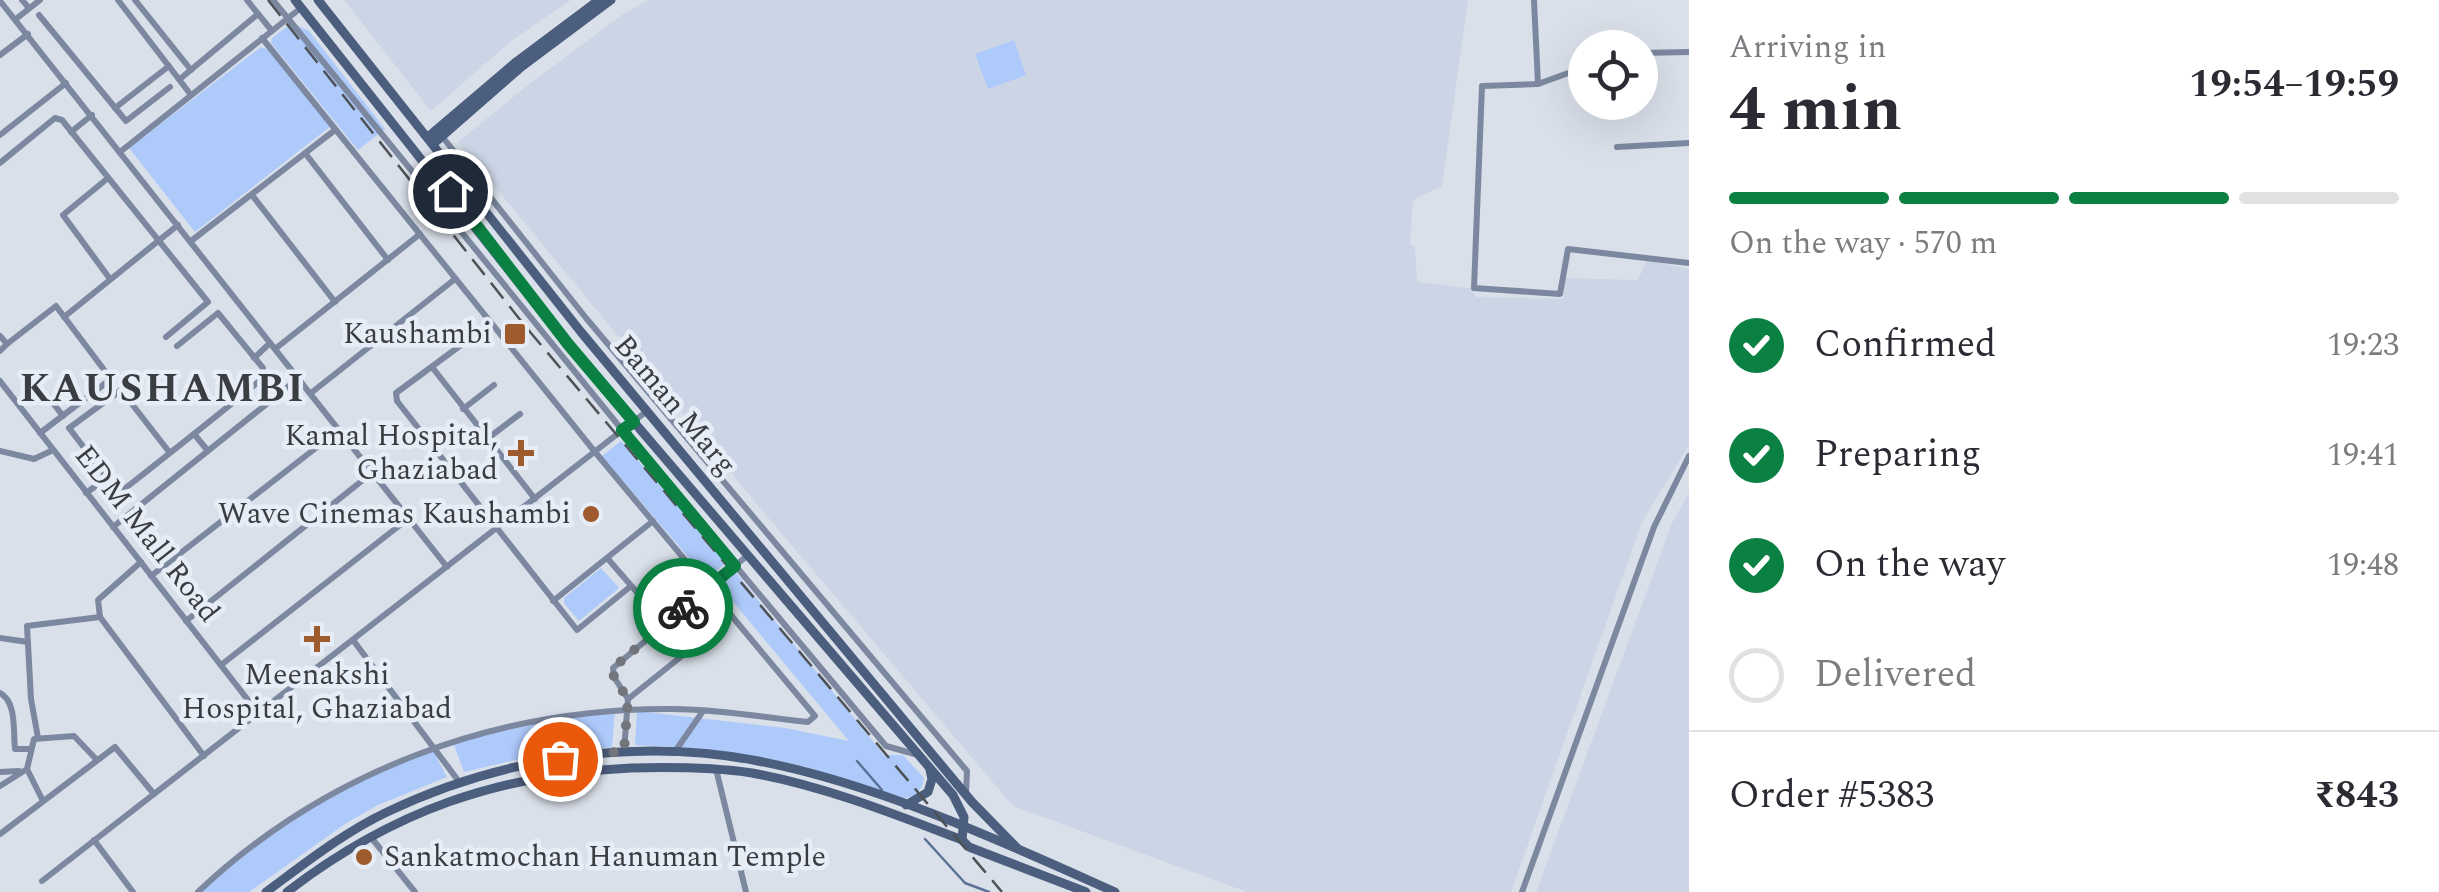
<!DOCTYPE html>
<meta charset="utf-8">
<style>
body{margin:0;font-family:Spectral,serif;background:#f7f7f7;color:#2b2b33;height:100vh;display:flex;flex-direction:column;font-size:38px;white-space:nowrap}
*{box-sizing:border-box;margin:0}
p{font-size:32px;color:#7c7c81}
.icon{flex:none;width:55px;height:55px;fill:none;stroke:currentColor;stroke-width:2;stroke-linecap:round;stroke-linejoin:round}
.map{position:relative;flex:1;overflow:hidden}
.drawer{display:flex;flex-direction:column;background:#fff;width:750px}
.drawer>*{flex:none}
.buttons{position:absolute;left:1568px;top:30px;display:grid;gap:20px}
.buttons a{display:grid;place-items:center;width:90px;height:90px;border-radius:50%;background:#fff;box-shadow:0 10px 40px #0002;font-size:50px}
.pin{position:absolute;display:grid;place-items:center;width:85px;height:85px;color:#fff;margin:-42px;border:5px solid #fff;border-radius:50%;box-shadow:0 2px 10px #0007}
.courier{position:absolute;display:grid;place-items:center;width:100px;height:100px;margin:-50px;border:8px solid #0b8043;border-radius:50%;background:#fff;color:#222;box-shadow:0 2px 12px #0007}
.summary em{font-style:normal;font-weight:700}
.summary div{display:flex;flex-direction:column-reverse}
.summary{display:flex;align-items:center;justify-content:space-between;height:170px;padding:0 40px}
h1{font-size:65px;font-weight:700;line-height:75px}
.bar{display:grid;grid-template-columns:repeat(4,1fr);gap:15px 10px;align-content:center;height:120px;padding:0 40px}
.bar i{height:12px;border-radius:8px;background:#e1e1e2}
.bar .selected{background:#0b8043}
.bar p{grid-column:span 4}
.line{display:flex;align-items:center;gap:25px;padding:0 40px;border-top:2px solid #e1e1e2}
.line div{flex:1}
ol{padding:0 40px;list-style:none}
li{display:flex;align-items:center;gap:30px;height:110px}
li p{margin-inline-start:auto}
li .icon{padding:10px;border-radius:50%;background:#0b8043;color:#fff;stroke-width:4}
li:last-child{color:#7c7c81}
li i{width:55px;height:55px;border:5px solid #e1e1e2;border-radius:50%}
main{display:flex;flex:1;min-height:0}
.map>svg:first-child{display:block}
.built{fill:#ccd5e6}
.green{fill:#aecafb}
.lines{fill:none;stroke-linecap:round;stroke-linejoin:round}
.stream{stroke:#5c7196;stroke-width:2.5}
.street{stroke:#7b889f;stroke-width:6}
.secondary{stroke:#4c5e7e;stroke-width:9}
.rail{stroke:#4e5256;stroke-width:2.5;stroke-dasharray:20 10;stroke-linecap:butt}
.done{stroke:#72767c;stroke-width:10;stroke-dasharray:0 18}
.route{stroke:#0b8043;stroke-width:12}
.poi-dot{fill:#9f5a2e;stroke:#e7edf7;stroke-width:4}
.labels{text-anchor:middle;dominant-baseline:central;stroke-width:9;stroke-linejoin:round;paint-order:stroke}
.poi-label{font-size:30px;fill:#3a3d41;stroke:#e7edf7;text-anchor:end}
.street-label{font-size:30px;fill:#3a3d41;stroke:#e7edf7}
.district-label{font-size:40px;font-weight:bold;letter-spacing:2.5px;fill:#3a3d41;stroke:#e7edf7}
</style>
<main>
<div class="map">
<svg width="1689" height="892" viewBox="0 0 1689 892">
<rect width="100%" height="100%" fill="#dae0ea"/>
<g class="built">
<path d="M344 0H571L511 41 431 111Z"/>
<path d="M648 0H1468L1442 186 1413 200 1410 244 1415 247 1417 282 1471 288 1476 297 1563 299 1565 278 1638 280 1647 260 1689 269V445L1642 522 1511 892H1247L1013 806 760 508 458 142 528 85 622 15Z"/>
<path d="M1689 493V892H1536L1672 523Z"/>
</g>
<g class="green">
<path d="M292 23 309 31 385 129 358 150 271 43 272 38Z"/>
<path d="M1014 40 1026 75 988 89 975 54Z"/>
<path d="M261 47 271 51 331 126 195 232 129 148Z"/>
<path d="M621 441 727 562 707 579 602 456Z"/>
<path d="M601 568 619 588 579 621 564 603V598Z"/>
<path d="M736 573 884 755H903L924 778C922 789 917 797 905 798 884 798 833 774 809 768 751 753 695 747 635 745L637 711 785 728 849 741 720 586Z"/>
<path d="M615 712 612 747 528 757 464 772 453 742 573 716Z"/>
<path d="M432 749 447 777 378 805 348 822 249 892H199L280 827 361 778Z"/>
</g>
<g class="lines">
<g class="stream">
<path d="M857 761 882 790"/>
<path d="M925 839 965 883 989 892"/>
</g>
<g class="street">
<path d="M22 0 29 8"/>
<path d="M118 0 191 95"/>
<path d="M135 0 191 70"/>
<path d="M247 0 272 31"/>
<path d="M273 0 623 431 886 746 918 755"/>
<path d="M1534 0 1538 84 1482 86 1474 288 1560 294 1568 249 1689 263"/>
<path d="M0 1 447 567"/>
<path d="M39 15 126 121 170 87"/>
<path d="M16 19 40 0"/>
<path d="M1640 53 1689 52"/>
<path d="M0 55 28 34"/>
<path d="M180 79 258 14"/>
<path d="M1538 84 1585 67"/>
<path d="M115 108 169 66"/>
<path d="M71 132 92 115"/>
<path d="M0 135 66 83"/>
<path d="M441 135 586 318 967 771 966 794"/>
<path d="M1617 147 1689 143"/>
<path d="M120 152 302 7"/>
<path d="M305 153 388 260"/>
<path d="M0 163 55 118 62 120 208 302 166 337"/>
<path d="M108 178 63 215 110 279"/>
<path d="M252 195 335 302"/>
<path d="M191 241 335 130"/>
<path d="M64 317 178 225"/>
<path d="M491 323 396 393 397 401 577 630 631 586"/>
<path d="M0 336 7 344 56 306 111 379 40 433"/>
<path d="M275 349 420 234"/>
<path d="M0 351 7 344"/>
<path d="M254 358 270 343"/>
<path d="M432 367 535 499"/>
<path d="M0 381 258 713"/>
<path d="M311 393 455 279"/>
<path d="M49 398 63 416"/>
<path d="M463 409 494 385"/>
<path d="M194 434 208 451"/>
<path d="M487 439 520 414"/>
<path d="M0 451 34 459 53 450"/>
<path d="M170 453 121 390 69 428 115 488 123 490C170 453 217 416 263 378V368L218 313 177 346"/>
<path d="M86 493 107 478"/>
<path d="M113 527 299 378"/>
<path d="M608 559 688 651"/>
<path d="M151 576 339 430"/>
<path d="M553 601 653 521"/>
<path d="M100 617 98 600 141 562"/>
<path d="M186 621 373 472"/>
<path d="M0 638 28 642"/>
<path d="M353 640 460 783"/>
<path d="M221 665 409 518"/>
<path d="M0 693C17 702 13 731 15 749H30"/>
<path d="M628 699 614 677 613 668 748 555"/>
<path d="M38 738 31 699 27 626 100 617 204 756"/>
<path d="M624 751 628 699 732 616"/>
<path d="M674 753 703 711"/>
<path d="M716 769 746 892"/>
<path d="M0 772 19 771"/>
<path d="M0 786 27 769"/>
<path d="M42 799 27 769 34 739 74 736 96 759"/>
<path d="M0 834 115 747 154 794"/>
<path d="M370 836 415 892"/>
<path d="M94 840 133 892"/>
<path d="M42 881 647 411"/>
<path d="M198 892C326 771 496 708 671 709 716 709 762 717 808 722L815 716 595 452 262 38"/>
<path d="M1522 892 1654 527 1689 456"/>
</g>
<g class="secondary">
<path d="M295 0 568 345 953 795 964 817 962 840"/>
<path d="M318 0 581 332 972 802 1017 848"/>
<path d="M428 137 516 62 599 0"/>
<path d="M433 144 520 68 611 0"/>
<path d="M906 805 928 792 932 779 930 770"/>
<path d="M266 892C304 864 343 833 387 812 499 758 634 737 758 761 878 784 1003 842 1115 892"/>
<path d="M287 892C392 811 499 774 631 768 671 767 712 767 752 773 824 786 894 814 962 840L969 847 1086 892"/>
</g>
<path class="rail" d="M268 0 525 326 1002 892"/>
</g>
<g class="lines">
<path class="done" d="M560 759 624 751 628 699 614 678 613 668 683 608"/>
<path class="route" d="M450 191 568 344 634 422 622 430 735 566 683 608"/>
</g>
<g class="poi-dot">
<rect x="503" y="322" width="24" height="24" rx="5"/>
<path d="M516 438h10v10h10v10h-10v10h-10v-10h-10v-10h10z"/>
<circle cx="591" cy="514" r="10"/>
<path d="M312 624h10v10h10v10h-10v10h-10v-10h-10v-10h10z"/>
<circle cx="364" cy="857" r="10"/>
</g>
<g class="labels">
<g class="poi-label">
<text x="492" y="334">Kaushambi</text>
<text x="498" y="436">Kamal Hospital,<tspan x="498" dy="34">Ghaziabad</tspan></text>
<text x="571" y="514">Wave Cinemas Kaushambi</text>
<text x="317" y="675" text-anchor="middle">Meenakshi<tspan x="317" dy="34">Hospital, Ghaziabad</tspan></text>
<text x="384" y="857" text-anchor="start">Sankatmochan Hanuman Temple</text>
</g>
<g class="street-label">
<text transform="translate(675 405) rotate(50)">Baman Marg</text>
<text transform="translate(147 534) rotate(52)">EDM Mall Road</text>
</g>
<g class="district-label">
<text x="163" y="389">KAUSHAMBI</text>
</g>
</g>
</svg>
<div class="buttons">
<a><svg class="icon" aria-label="locate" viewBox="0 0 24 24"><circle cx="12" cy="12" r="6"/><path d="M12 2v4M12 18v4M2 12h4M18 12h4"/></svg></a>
</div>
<div class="pin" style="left:560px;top:759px;background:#ea580c"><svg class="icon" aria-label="bag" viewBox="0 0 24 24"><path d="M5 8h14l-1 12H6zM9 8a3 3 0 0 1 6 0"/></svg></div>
<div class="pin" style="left:450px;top:191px;background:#1f2937"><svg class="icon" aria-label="home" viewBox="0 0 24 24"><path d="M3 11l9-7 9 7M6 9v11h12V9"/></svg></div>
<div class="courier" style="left:683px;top:608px"><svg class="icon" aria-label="bike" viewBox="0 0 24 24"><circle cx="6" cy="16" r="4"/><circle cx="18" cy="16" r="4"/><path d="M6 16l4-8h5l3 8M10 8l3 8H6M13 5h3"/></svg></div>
</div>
<section class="drawer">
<div class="summary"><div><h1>4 min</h1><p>Arriving in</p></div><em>19:54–19:59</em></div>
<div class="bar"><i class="selected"></i><i class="selected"></i><i class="selected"></i><i></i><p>On the way · 570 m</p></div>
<ol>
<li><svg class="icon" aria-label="check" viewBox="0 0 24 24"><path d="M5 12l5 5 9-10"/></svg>Confirmed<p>19:23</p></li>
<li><svg class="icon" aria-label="check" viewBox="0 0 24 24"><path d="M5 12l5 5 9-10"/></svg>Preparing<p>19:41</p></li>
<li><svg class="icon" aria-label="check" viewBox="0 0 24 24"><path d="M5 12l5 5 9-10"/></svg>On the way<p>19:48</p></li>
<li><i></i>Delivered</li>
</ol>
<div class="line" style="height:130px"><div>Order #5383</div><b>₹843</b></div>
</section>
</main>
